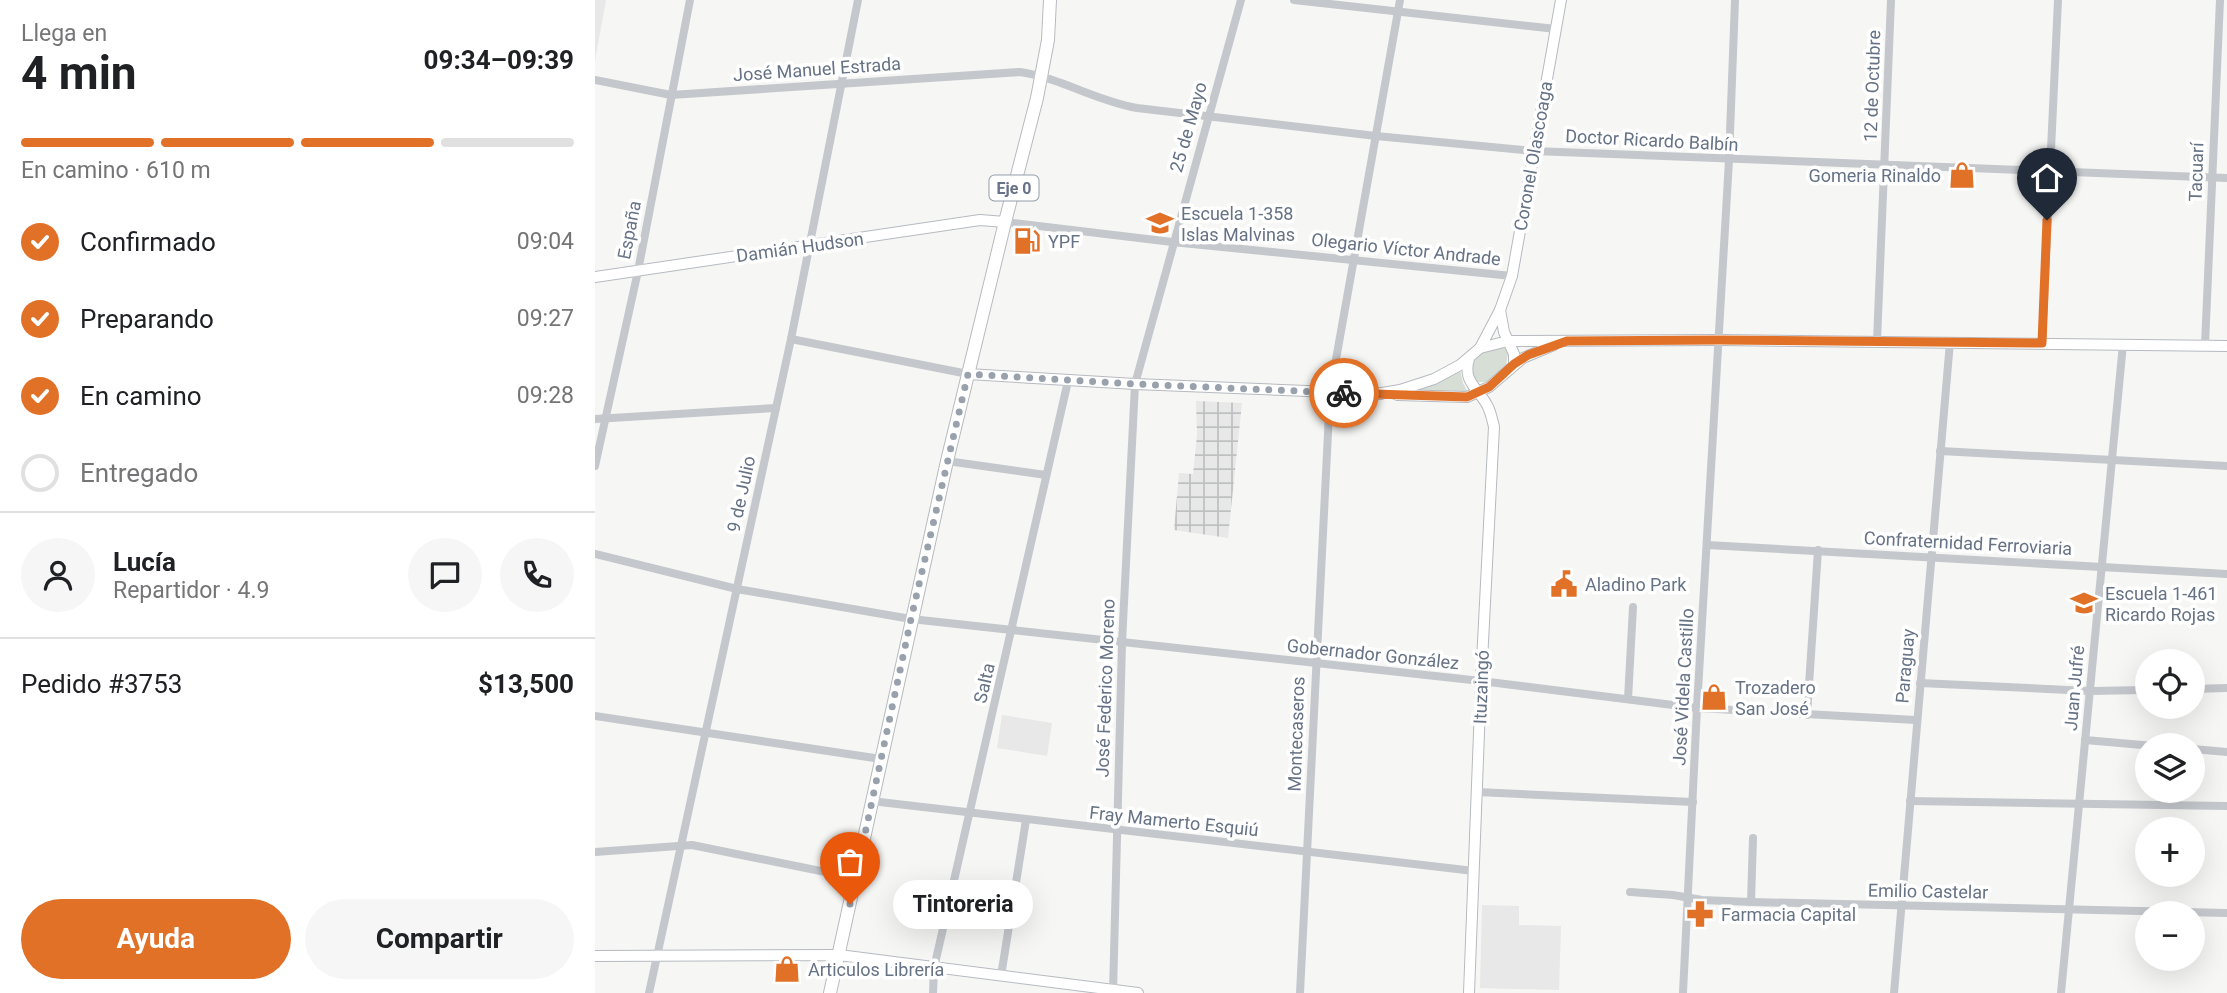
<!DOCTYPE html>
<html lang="es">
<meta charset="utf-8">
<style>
body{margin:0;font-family:Roboto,sans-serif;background:#f6f6f6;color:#202124;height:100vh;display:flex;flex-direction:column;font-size:26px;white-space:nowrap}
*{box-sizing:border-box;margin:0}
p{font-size:23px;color:#757577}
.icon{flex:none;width:38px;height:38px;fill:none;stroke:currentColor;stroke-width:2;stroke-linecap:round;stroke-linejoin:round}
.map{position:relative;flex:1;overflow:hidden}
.drawer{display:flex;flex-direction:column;background:#fff;width:595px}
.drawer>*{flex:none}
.controls{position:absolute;left:1540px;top:649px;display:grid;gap:14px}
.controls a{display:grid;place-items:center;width:70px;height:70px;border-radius:50%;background:#fff;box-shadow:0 7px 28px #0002;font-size:35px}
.pin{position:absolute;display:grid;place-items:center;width:60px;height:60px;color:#fff;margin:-72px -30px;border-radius:50% 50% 50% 0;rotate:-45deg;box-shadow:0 0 7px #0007}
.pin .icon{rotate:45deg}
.courier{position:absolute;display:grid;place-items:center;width:70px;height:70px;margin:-35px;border:5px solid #e27128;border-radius:50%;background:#fff;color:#222;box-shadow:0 2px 9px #0007}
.bubble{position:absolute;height:49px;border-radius:24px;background:#fff;box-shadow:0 7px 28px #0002;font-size:23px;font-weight:700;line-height:49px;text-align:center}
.summary em{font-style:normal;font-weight:700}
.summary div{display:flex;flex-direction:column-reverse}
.summary{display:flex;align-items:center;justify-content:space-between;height:119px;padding:0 21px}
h1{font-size:46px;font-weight:700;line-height:52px}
.bar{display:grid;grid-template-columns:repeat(4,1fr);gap:10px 7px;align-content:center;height:84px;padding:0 21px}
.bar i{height:9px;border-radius:5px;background:#e0e0e0}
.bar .active{background:#e27128}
.bar p{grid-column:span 4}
.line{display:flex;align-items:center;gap:18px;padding:0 21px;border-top:2px solid #e0e0e0}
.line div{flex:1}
.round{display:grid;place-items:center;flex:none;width:74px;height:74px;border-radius:37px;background:#f6f6f6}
ol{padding:0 21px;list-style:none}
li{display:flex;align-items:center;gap:21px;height:77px}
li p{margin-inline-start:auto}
li .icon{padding:7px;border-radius:50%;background:#e27128;color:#fff;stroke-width:4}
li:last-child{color:#757577}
li i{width:38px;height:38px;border:4px solid #e0e0e0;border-radius:50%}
.primary-button{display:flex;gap:14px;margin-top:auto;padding:14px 21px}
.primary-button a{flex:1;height:80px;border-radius:42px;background:#e27128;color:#fff;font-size:28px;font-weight:700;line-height:80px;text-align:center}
.primary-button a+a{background:#f6f6f6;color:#202124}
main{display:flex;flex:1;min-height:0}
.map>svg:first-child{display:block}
.built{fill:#e7e8e7}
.industrial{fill:url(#industrial-grid)}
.green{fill:#d7ded5}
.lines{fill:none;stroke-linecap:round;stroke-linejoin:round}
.secondary-casing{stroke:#b6bac0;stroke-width:12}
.primary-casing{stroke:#b7babf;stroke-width:14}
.street{stroke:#c4c7cb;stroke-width:8}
.secondary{stroke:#fff;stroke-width:10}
.primary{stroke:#fff;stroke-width:12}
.done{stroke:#98a1ac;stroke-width:7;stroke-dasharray:0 12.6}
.route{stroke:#e27128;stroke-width:9}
.labels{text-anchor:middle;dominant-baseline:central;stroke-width:7;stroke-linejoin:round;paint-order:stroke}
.shield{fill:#fff;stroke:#949caa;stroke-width:2}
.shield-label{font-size:16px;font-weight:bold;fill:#667285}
.street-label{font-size:18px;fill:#667285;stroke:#fff}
.poi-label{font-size:18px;fill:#667285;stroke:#fff;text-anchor:start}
</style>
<main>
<section class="drawer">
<div class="summary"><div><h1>4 min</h1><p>Llega en</p></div><em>09:34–09:39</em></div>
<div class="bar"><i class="active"></i><i class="active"></i><i class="active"></i><i></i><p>En camino · 610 m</p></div>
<ol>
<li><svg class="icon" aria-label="check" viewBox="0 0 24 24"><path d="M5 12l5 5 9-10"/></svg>Confirmado<p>09:04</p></li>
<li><svg class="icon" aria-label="check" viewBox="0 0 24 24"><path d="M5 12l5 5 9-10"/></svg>Preparando<p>09:27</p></li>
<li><svg class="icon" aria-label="check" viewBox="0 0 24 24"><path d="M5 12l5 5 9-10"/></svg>En camino<p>09:28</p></li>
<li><i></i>Entregado</li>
</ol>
<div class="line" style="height:126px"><a class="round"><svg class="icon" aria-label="person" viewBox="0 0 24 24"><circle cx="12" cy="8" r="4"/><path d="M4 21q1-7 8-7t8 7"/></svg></a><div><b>Lucía</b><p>Repartidor · 4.9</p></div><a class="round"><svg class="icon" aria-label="chat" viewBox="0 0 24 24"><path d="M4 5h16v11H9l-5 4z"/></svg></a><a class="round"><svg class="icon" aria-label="phone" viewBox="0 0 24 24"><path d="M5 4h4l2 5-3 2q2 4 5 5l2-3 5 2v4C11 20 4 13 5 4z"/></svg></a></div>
<div class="line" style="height:91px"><div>Pedido #3753</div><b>$13,500</b></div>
<div class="primary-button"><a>Ayuda</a><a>Compartir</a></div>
</section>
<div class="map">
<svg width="1632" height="993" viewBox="0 0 1632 993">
<defs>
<pattern id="industrial-grid" width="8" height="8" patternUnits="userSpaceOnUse" patternTransform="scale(1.75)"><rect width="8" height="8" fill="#e7e8e7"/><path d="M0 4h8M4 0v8" fill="none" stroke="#bfc0c1"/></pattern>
</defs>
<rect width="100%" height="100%" fill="#f6f7f4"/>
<g class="built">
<path d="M0 0H11L0 61Z"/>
<path d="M407 715 457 723 452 756 402 748Z"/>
<path d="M887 905 924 906V925L966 926 964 990 885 988Z"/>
</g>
<path class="industrial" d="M601 401 647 403 633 538 579 530 584 473 598 474 602 435Z"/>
<g class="green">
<path d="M904 346 909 347 913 353 911 365 892 382H881L875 372C881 353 886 352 904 346Z"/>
<path d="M865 370 868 383 872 391 862 393H806L836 385Z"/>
</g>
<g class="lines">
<defs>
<g id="secondary">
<path d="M0 277 385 220 410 222"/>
<path d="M905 310 909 332 919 354V364"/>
<path d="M885 348 905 310 917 276 966 0"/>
<path d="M874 359C867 381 883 388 892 405 896 412 897 419 899 427L886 681 874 993"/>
<path d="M373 374 540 384 786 394"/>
<path d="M781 394 805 390 839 379 865 365 885 348 913 341 1124 340 1632 346"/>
<path d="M802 395 872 397 894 387 928 358 959 345"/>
<path d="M0 956 244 955 543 993"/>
</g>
<path id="primary" d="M235 993 352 461 410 222 442 98 453 40 455 0"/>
</defs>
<use href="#secondary" class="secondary-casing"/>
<use href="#primary" class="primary-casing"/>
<g class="street">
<path d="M699 0 961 29"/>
<path d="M0 80 76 95 425 72C466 78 501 101 542 108L781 136 939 151 1632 178"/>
<path d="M410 222 577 242 917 276"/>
<path d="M196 339 373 374"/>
<path d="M1282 341 1296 0"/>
<path d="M1447 343 1463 0"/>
<path d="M1610 345 1625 0"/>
<path d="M0 419 181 408"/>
<path d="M1345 451 1632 466"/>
<path d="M352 461 451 475"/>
<path d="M0 466 43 271 95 0"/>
<path d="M1112 545 1632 574"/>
<path d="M0 554 142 589 316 619 886 681 1102 708 1321 720"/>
<path d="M1325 683 1495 691 1552 690"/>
<path d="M1598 689 1632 688"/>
<path d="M1033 699 1038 607"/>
<path d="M1212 715 1223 550"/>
<path d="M0 716 286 759"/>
<path d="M1490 740 1559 746"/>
<path d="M1598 749 1632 752"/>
<path d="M882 792 1098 802"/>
<path d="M276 801 879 871"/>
<path d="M1315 801 1632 806"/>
<path d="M0 852 97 845 260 878"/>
<path d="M1035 892 1078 895 1107 900 1156 902 1632 913"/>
<path d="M1156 902 1158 838"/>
<path d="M406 976 431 820"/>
<path d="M54 993 196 339 263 0"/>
<path d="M338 993 339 968 473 381"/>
<path d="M518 993 527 643 540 384 646 0"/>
<path d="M705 993 735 393 805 0"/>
<path d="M1088 993 1102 708 1134 160 1140 0"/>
<path d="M1299 993 1355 342"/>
<path d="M1466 993 1528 344"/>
</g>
<use href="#secondary" class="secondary"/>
<use href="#primary" class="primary"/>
</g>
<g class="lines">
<path class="done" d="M255 904 316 619 373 374 540 384 749 393"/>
<path class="route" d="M749 393 872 397 894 387 919 364 933 355 972 341 1124 340 1447 343 1452 220"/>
</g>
<defs>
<symbol id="shop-bare" viewBox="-9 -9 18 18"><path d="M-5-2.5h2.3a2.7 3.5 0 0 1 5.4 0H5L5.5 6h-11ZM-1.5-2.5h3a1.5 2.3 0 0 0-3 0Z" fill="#e27128" stroke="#fff" stroke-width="2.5" paint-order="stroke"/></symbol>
<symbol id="school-bare" viewBox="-9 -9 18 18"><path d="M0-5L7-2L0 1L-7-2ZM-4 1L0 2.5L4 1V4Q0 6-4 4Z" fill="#e27128" stroke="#fff" stroke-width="2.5" paint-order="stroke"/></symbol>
<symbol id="fuel-bare" viewBox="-9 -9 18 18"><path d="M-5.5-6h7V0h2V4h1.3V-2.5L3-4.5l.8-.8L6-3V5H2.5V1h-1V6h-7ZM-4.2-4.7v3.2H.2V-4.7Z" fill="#e27128" stroke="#fff" stroke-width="2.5" paint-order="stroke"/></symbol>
<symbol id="civic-bare" viewBox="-9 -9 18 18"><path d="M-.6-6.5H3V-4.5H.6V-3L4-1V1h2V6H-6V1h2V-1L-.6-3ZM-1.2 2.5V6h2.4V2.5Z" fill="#e27128" stroke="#fff" stroke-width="2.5" paint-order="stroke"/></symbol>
<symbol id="pharmacy-bare" viewBox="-9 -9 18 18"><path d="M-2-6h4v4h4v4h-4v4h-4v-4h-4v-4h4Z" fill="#e27128" stroke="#fff" stroke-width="2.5" paint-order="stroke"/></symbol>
</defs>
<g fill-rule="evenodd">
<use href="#shop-bare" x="1348" y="156" width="38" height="38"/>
<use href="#school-bare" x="546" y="204" width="38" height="38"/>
<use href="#fuel-bare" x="413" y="222" width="38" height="38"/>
<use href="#civic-bare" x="950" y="565" width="38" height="38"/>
<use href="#school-bare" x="1470" y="584" width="38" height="38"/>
<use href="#shop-bare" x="1100" y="678" width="38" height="38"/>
<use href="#pharmacy-bare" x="1086" y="895" width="38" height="38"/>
<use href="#shop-bare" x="173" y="950" width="38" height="38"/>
</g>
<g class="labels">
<rect class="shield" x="394.5" y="175.5" width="49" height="25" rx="5"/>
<g class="shield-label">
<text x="419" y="188">Eje 0</text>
</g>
<g class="street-label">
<text transform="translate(222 69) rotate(-4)">José Manuel Estrada</text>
<text transform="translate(1277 86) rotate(-88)">12 de Octubre</text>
<text transform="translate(593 127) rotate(-74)">25 de Mayo</text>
<text transform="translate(1057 140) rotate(3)">Doctor Ricardo Balbín</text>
<text transform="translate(938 156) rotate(-80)">Coronel Olascoaga</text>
<text transform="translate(1601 172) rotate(-88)">Tacuarí</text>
<text transform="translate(34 230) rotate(-79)">España</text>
<text transform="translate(205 247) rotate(-8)">Damián Hudson</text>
<text transform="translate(811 249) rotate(6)">Olegario Víctor Andrade</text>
<text transform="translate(146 494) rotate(-78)">9 de Julio</text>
<text transform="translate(1373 543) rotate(3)">Confraternidad Ferroviaria</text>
<text transform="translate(778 654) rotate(6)">Gobernador González</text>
<text transform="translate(1310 666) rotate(-85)">Paraguay</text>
<text transform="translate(389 683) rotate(-77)">Salta</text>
<text transform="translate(886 687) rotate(-88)">Ituzaingó</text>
<text transform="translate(1088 687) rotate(-87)">José Videla Castillo</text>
<text transform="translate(510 688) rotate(-88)">José Federico Moreno</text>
<text transform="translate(1479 688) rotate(-85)">Juan Jufré</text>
<text transform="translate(701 734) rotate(-88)">Montecaseros</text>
<text transform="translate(579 821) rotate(6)">Fray Mamerto Esquiú</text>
<text transform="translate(1333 891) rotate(1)">Emilio Castelar</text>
</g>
<g class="poi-label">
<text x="1346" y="175" text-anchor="end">Gomeria Rinaldo</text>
<text x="586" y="213">Escuela 1-358<tspan x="586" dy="21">Islas Malvinas</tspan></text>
<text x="453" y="241">YPF</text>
<text x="990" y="584">Aladino Park</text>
<text x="1510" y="593">Escuela 1-461<tspan x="1510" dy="21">Ricardo Rojas</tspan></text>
<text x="1140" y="687">Trozadero<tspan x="1140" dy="21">San José</tspan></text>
<text x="1126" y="914">Farmacia Capital</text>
<text x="213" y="969">Articulos Librería</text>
</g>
</g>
</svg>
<div class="controls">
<a><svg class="icon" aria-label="locate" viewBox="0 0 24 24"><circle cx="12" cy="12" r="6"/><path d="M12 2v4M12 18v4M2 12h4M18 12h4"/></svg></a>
<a><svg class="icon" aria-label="layers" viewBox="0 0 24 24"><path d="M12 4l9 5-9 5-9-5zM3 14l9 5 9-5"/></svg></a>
<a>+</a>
<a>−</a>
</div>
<div class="pin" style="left:255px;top:904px;background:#ea580c"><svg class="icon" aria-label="bag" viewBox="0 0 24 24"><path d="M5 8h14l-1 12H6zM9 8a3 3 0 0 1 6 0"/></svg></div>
<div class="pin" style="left:1452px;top:220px;background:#1f2937"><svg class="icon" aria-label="home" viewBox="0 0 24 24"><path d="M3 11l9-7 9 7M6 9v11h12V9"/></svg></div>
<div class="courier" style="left:749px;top:393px"><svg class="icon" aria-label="bike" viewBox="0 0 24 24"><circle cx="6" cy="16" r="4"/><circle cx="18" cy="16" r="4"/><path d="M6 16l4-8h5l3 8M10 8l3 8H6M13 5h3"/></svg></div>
<div class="bubble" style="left:298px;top:880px;width:140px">Tintoreria</div>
</div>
</main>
